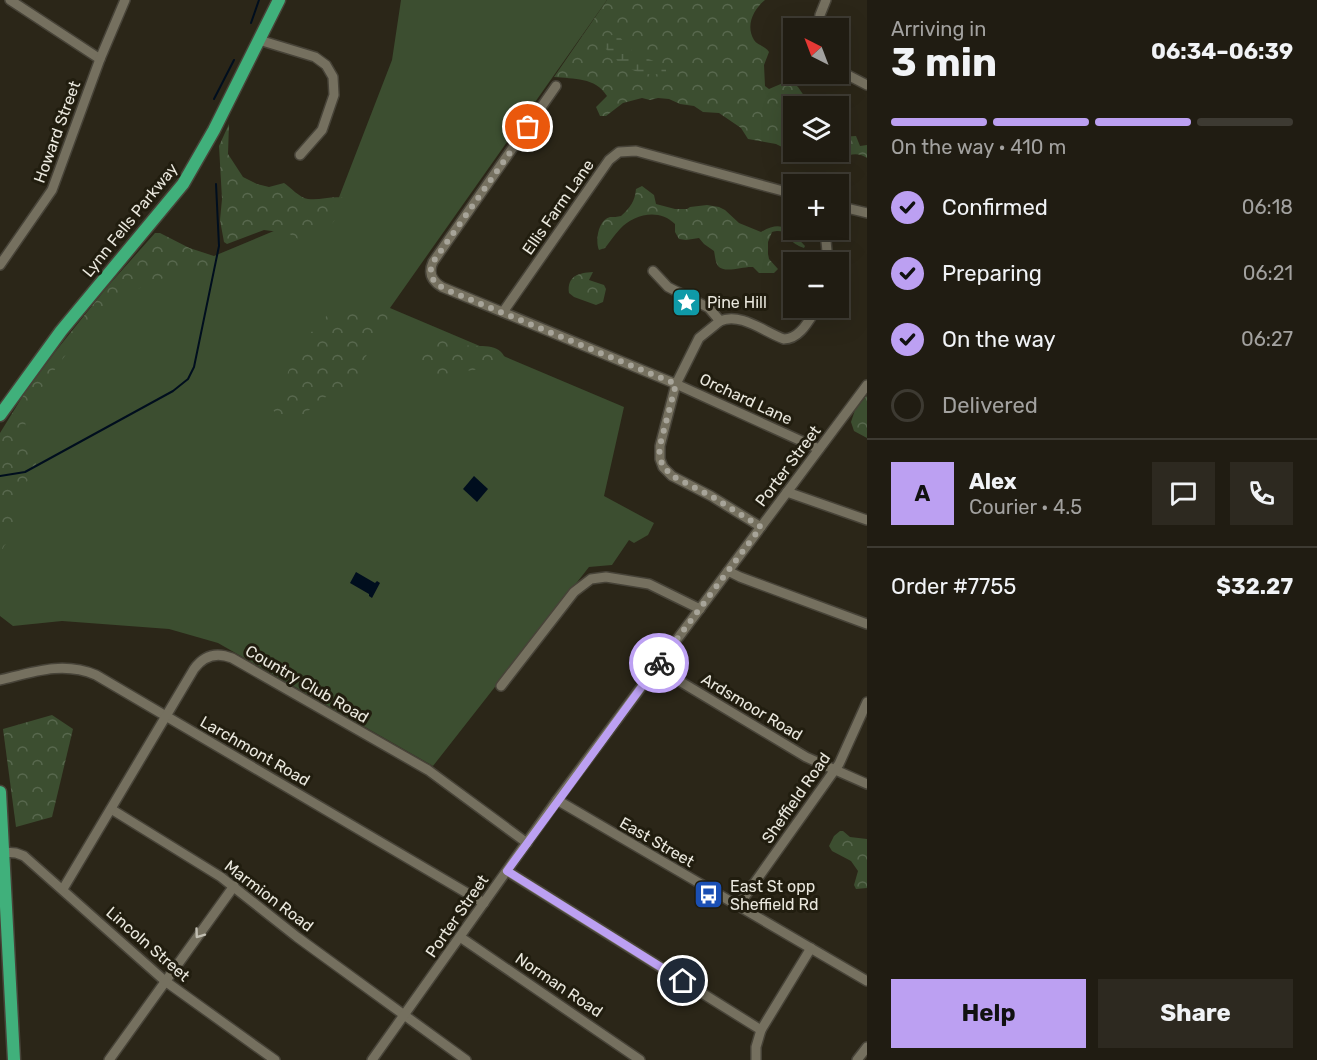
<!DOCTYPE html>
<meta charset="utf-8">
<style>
body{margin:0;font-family:Rubik,sans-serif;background:#2d2920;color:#f1f3f6;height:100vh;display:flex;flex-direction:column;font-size:22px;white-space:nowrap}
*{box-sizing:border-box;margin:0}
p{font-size:20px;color:#a2a19f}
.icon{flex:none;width:33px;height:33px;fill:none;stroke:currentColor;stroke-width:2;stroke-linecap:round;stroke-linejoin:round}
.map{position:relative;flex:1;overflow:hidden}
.side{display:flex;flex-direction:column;background:#201c12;width:450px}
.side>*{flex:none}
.needle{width:39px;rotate:318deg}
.fabs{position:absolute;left:783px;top:18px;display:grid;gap:12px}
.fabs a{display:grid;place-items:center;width:66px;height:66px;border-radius:0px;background:#201c12;box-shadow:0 6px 24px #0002,0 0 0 2px #3d3a32;font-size:30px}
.pin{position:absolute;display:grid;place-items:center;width:51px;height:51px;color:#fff;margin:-26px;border:3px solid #fff;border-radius:50%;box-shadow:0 2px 6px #0007}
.courier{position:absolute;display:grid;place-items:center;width:60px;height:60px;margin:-30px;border:4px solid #bca0f2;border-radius:50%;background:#fff;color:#222;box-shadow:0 2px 8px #0007}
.overview em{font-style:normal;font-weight:700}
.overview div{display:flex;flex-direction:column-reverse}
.overview{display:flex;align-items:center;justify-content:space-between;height:102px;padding:0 24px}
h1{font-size:39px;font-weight:700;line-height:45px}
.bar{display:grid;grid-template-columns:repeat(4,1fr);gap:9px 6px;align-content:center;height:72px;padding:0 24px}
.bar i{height:8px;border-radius:4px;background:#3d3a32}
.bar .active{background:#bca0f2}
.bar p{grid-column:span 4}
.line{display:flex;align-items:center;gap:15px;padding:0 24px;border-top:2px solid #3d3a32}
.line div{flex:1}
.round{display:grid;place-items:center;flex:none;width:63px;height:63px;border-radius:0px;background:#2d2920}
ol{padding:0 24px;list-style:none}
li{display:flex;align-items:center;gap:18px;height:66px}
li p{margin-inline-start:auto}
li .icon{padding:6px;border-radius:50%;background:#bca0f2;color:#111;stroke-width:4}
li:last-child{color:#a2a19f}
li i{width:33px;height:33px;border:3px solid #3d3a32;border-radius:50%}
.cta{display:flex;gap:12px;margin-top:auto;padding:12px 24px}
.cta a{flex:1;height:69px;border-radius:0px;background:#bca0f2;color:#111;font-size:24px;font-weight:700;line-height:69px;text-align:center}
.cta a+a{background:#2d2920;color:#f1f3f6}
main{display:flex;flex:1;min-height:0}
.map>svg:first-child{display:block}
.grass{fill:#3c4e30}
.forest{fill:url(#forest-crowns)}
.wetland{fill:url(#wetland-marsh)}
.water{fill:#000e1e}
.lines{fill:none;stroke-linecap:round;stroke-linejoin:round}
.stream{stroke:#000e1e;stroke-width:2}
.minor-casing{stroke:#474338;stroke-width:12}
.major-casing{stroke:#474338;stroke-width:15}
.minor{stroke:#75705f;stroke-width:9}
.major{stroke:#40b07b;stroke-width:12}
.oneway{stroke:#c1beb2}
.done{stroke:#a7a499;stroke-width:6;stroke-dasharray:0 10.8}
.route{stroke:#bca0f2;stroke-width:8}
.labels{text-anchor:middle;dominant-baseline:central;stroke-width:6;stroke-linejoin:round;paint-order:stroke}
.street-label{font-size:16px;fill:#eae8de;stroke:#211d0f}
.poi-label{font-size:16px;fill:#eae8de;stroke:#211d0f;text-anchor:start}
</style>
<main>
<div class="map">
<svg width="867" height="1060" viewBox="0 0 867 1060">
<defs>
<pattern id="forest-crowns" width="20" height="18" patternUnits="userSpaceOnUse" patternTransform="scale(1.5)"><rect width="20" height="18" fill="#3c4e30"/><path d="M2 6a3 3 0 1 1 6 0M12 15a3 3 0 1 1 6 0" fill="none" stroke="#58684e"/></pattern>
<pattern id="wetland-marsh" width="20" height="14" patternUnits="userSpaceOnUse" patternTransform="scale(1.5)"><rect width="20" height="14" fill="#3c4e30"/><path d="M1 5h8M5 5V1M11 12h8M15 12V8" fill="none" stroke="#58684e"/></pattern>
</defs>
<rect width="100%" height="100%" fill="#2b2618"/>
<path class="grass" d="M401 0H607L390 308 624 407 604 496 654 523 648 535 634 543 629 540 612 565 589 567 433 766 218 643 169 629 62 621 13 626 0 616V440L29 394 159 238 214 256 336 205 392 60Z"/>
<g class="forest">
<path d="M607 0H765C754 9 745 25 754 40 757 45 765 46 769 52L764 65 765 86 769 89 790 80 798 87 811 106H794L793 143 788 150 776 144 748 139 741 128 719 113 703 112 694 106 680 104 669 99 658 98 650 100 642 98 623 103 606 116H600L596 107 607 96C595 77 574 79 554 77Z"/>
<path d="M229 124 228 154 243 177 257 184 269 187 284 183C290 187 300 198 308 199 321 201 335 194 347 199L348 204 330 226 301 241 288 233 264 230 227 244 224 242 220 220 222 199 219 146Z"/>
<path d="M856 136 860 146 867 145V158C845 144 836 176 823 152H838L839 137Z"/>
<path d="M642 186 654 195 656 204 675 209H687L690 207 707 205 719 207 725 210 739 223 761 232C783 219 790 230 805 246L804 248C803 248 795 244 794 243 786 236 785 228 772 232L768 242V254L769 259 778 269 774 273H759L753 267C743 266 725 274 718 266 715 262 715 255 714 251L704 244 699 238 686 240 679 239 675 232V224C659 208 634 214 620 229 614 235 610 242 605 248L599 250C595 241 598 220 610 217 614 217 617 217 621 216 630 208 635 201 636 189Z"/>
<path d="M155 233H160L209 258 213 262 212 265 206 270 179 272 143 286 107 308 86 327 37 394 26 416 25 430 36 464 31 475 19 495 16 511 17 531 4 546 0 556V433L24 394 55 352 107 287Z"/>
<path d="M593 272 589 280 604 285 606 289 603 302 596 305 574 297 569 293C567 276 578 273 593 272Z"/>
<path d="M347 307C366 310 365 323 385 310L388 316 387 322 363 361 361 376 327 396 304 414 290 418 277 416 272 408 282 396 288 372 305 333 316 331C329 316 325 308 347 307Z"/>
<path d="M433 334C444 337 454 343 465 345 480 348 499 341 506 360L487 364 472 371 466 370 440 375 427 370 421 364C421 352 423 342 433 334Z"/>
<path d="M867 395V438L854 431 851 422 855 410Z"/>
<path d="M52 715 73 729 52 817 16 827 3 729Z"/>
<path d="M840 831H843L850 837 867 839V888L856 889 854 885 858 871 851 861 832 851 829 846 834 836Z"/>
</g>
<path class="wetland" d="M617 34 634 53 656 62 666 69V72C644 80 617 66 604 46L605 39 607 36Z"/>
<g class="water">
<path d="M474 476 488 489 477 502 463 489Z"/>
<path d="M356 572 375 583 377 581 380 583 372 598 369 596V594L350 583Z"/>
</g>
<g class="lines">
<g class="stream">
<path d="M251 23 259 0"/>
<path d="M214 99 234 60"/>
<path d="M0 476 25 472 173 391 188 379 194 367 219 246 216 184"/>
</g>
<defs>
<g id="minor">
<path d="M10 0 100 59"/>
<path d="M818 28 820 15 826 0"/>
<path d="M259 40 315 57 326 65 333 77 334 95 322 130 300 155"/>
<path d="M838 70 867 85"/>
<path d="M556 86 433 262C428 273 432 281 442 287L676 384 819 449"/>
<path d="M838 206 867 213"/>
<path d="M825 230 828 262"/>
<path d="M0 265 52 190 100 59 125 0"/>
<path d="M653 271 668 287 709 308 720 321C741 312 764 332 784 339 800 339 809 320 817 308"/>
<path d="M503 312 609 160 619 152 636 151 794 194"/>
<path d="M720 321 699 338 676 384 660 446V459L663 467 672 476 711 496 761 527"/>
<path d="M787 492 867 520"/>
<path d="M728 571 740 577 867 624"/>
<path d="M656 667 806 757 867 784"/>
<path d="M0 680C33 672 63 661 96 675L484 903"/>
<path d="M501 686 574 592 591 579 606 577 649 584 700 609"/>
<path d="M557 800 867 981"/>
<path d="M111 809 221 877 297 937 466 1060"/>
<path d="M4 852 16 853 24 856 165 981 275 1060"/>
<path d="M507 871 761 1030"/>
<path d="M63 889 194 669C204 655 217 652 232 658L428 770 527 843"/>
<path d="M738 906 839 764 867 702"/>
<path d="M460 937 640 1060"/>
<path d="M109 1060 234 886"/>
<path d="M372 1060 557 800 867 385"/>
<path d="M756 1060V1047L761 1030 811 948"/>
<path d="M857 1060 867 1047"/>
</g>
<g id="major">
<path d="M0 415 61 331 183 184 214 130 279 0"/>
<path d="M0 792 14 1060"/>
</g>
</defs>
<use href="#minor" class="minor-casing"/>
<use href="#major" class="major-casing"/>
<use href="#minor" class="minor"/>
<use href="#major" class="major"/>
</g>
<defs><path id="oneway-chevron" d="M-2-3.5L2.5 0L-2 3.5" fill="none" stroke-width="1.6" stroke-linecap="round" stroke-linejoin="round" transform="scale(1.5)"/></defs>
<use class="oneway" href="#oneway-chevron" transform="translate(199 934) rotate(126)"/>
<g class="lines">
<path class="done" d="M528 127 433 262C427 276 434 284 447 290L676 384 659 449 662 465 672 476 711 496 761 527 659 663"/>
<path class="route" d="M659 663 507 871 683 981"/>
</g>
<defs>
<symbol id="sight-square" viewBox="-11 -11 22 22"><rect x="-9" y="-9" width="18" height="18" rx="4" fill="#0f9aa8" stroke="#211d0f"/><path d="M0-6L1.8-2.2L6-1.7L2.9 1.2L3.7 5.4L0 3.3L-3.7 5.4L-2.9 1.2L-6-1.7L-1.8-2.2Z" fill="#fff"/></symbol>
<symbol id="bus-square" viewBox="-11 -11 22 22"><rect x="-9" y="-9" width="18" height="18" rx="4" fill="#1a4fb4" stroke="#211d0f"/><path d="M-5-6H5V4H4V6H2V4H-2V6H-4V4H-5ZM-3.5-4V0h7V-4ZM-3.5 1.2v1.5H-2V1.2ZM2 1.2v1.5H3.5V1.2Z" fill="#fff"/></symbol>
</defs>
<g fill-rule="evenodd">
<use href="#sight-square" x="670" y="286" width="33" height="33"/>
<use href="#bus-square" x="692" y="878" width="33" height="33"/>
</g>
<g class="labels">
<g class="street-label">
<text transform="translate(57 132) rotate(-70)">Howard Street</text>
<text transform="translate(558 207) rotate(-55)">Ellis Farm Lane</text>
<text transform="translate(130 220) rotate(-51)">Lynn Fells Parkway</text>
<text transform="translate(746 399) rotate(25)">Orchard Lane</text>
<text transform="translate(788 466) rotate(-53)">Porter Street</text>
<text transform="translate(307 684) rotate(30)">Country Club Road</text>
<text transform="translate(752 707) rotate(31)">Ardsmoor Road</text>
<text transform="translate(255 751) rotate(30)">Larchmont Road</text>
<text transform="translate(796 798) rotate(-55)">Sheffield Road</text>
<text transform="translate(657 842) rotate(30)">East Street</text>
<text transform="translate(269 896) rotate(37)">Marmion Road</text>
<text transform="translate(457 916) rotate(-55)">Porter Street</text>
<text transform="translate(148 944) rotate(41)">Lincoln Street</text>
<text transform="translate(559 985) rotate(34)">Norman Road</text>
</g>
<g class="poi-label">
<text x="707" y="302">Pine Hill</text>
<text x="730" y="886">East St opp<tspan x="730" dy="18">Sheffield Rd</tspan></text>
</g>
</g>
</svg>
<div class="fabs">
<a><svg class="needle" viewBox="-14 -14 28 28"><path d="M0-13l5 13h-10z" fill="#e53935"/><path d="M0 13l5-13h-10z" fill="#a2a19f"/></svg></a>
<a><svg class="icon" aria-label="layers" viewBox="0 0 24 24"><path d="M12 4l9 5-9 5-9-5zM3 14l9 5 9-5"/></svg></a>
<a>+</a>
<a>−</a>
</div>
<div class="pin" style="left:528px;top:127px;background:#ea580c"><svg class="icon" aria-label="bag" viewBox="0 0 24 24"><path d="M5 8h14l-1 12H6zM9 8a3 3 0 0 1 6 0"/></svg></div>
<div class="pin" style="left:683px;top:981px;background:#1f2937"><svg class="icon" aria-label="home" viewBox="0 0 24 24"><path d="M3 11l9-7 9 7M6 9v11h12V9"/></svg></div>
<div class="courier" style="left:659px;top:663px"><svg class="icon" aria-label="bike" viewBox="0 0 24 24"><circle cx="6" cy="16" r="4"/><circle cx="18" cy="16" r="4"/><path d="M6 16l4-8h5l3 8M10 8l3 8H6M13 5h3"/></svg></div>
</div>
<section class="side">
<div class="overview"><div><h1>3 min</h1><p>Arriving in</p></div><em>06:34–06:39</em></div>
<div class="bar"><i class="active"></i><i class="active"></i><i class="active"></i><i></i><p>On the way · 410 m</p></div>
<ol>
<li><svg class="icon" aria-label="check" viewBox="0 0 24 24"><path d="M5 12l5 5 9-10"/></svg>Confirmed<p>06:18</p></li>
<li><svg class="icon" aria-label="check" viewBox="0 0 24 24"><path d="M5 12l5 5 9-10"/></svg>Preparing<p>06:21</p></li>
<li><svg class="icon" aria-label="check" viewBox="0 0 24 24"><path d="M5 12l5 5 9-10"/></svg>On the way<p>06:27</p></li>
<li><i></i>Delivered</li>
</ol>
<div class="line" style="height:108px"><b class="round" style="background:#bca0f2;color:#111">A</b><div><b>Alex</b><p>Courier · 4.5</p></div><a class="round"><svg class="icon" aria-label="chat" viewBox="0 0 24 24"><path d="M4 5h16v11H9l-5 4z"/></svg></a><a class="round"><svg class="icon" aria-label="phone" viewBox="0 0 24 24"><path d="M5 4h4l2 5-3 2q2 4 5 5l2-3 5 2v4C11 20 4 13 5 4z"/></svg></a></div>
<div class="line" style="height:78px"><div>Order #7755</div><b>$32.27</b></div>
<div class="cta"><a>Help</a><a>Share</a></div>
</section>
</main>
